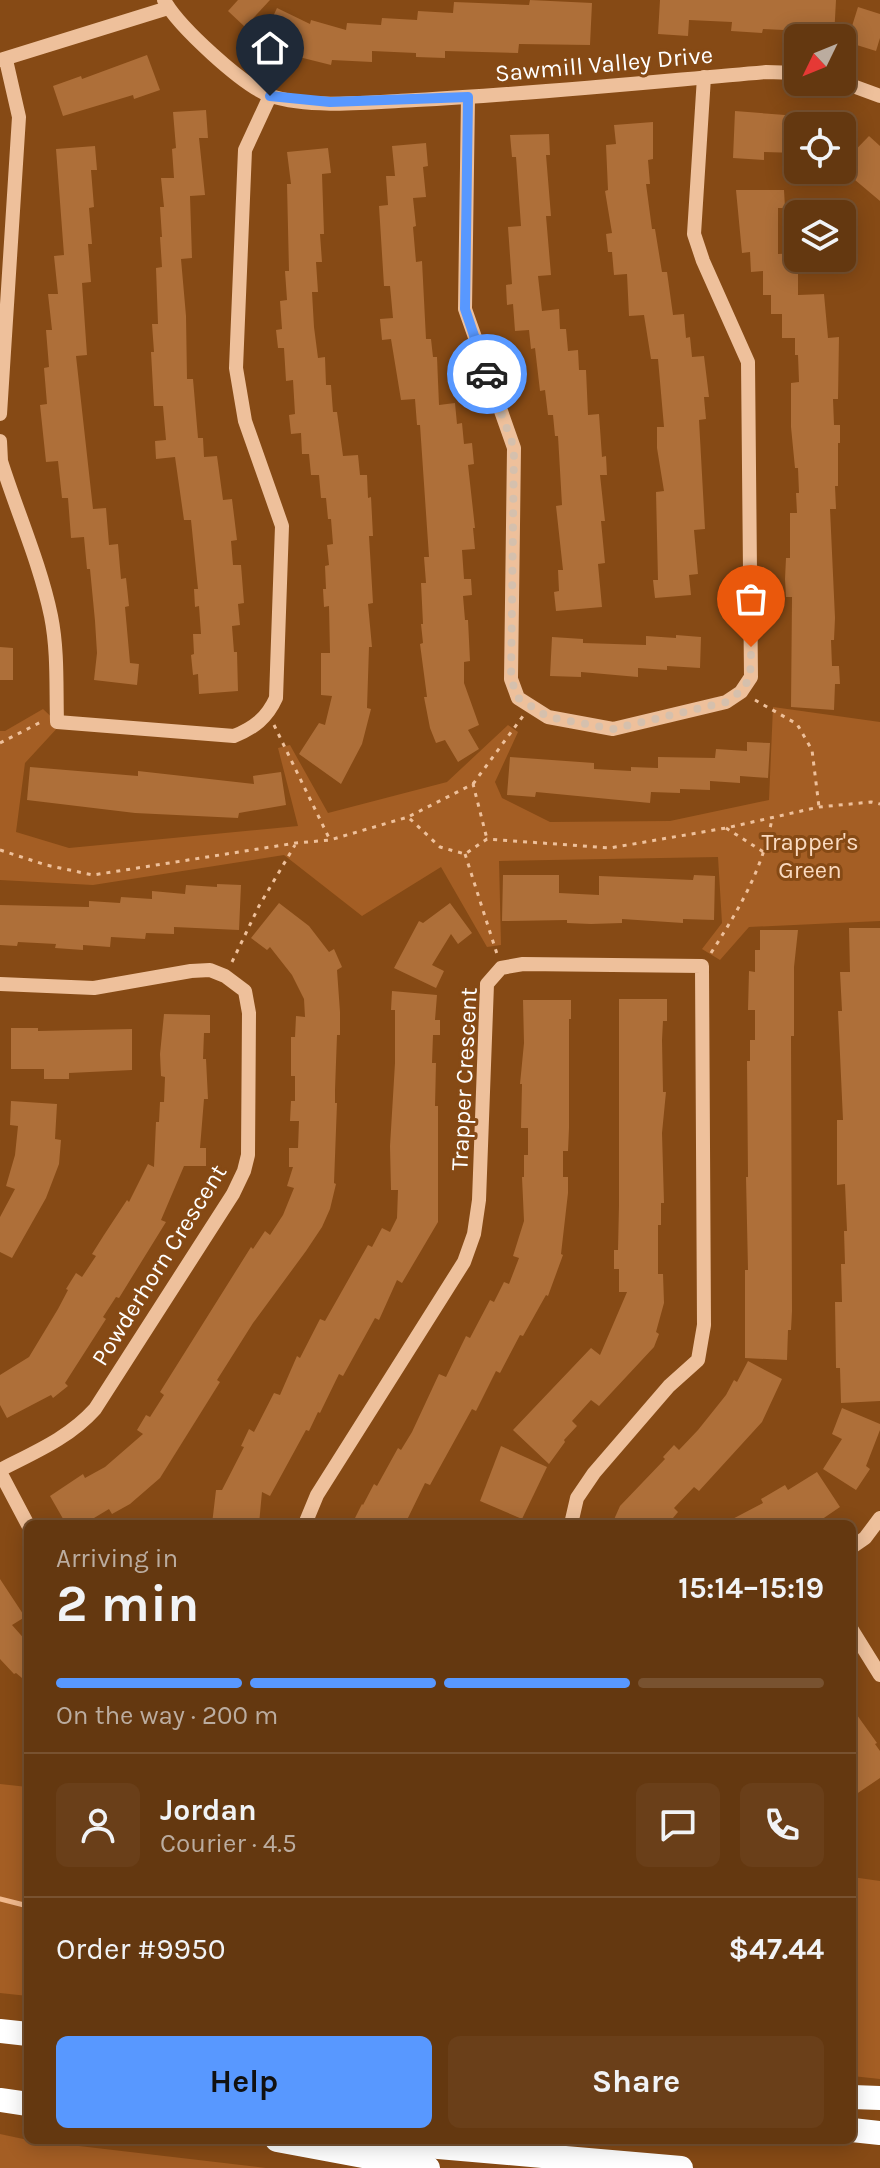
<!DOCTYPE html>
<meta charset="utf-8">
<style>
body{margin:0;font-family:Karla,sans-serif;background:#6a3f19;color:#f1f3f6;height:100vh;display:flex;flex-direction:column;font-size:30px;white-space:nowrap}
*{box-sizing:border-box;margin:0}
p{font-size:26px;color:#bbac9f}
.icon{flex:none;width:44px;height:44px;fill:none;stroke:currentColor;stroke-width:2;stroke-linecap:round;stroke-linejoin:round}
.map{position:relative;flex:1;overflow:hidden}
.side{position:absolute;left:24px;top:1520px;width:832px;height:624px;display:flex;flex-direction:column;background:#643810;border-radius:12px;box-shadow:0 4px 20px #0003,0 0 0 2px #785230}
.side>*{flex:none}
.needle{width:52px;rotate:227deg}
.fabs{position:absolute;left:784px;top:24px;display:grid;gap:16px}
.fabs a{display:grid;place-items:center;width:72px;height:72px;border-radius:12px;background:#643810;box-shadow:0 4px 20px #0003,0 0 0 2px #785230;font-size:40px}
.pin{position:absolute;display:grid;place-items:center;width:68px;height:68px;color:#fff;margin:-82px -34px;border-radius:50% 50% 50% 0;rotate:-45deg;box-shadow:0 0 8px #0007}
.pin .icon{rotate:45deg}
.courier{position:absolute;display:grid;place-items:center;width:80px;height:80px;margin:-40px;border:6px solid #5898ff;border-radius:50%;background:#fff;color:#222;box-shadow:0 2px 10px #0007}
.head em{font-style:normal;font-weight:700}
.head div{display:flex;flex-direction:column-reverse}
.head{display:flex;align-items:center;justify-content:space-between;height:136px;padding:0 32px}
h1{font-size:52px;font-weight:700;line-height:60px}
.bar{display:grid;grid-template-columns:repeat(4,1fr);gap:12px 8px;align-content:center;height:96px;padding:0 32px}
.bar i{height:10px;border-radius:6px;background:#785230}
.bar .on{background:#5898ff}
.bar p{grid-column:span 4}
.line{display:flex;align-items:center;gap:20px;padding:0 32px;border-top:2px solid #785230}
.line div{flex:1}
.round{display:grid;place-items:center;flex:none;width:84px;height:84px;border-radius:12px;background:#6a3f19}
.action{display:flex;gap:16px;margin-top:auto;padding:16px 32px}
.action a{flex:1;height:92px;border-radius:12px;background:#5898ff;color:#111;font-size:32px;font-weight:700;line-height:92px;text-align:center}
.action a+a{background:#6a3f19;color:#f1f3f6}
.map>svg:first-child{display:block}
.green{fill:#a45e24}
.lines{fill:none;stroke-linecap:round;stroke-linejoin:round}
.stream{stroke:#f1b98d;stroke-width:5}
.building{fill:#ae6f39}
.path{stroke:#eec09b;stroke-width:3;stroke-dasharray:4 6;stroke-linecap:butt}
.minor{stroke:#eec09b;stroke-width:14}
.highway{stroke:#fff;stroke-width:24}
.done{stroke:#d5c0ad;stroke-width:8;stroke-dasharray:0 14.4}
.route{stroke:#5898ff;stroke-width:10}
.labels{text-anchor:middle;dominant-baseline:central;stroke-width:6;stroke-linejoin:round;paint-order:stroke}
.street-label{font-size:24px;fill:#fff;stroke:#864a15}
.park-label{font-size:24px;fill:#fadac0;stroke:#864a15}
</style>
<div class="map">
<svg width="880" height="2168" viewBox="0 0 880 2168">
<rect width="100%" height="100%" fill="#864a15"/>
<g class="green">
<path d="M773 707 880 722V921L749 927 720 960 702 949 722 923 718 857 499 861 501 945 487 947 441 867 362 916 284 855 93 885 0 880V731H5L43 709 60 725 25 763 16 832 69 848 298 826 278 748 290 745 328 813 447 782 508 725 518 732 495 782 502 798 550 822 670 821 769 800Z"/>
<path d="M0 1784 28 1787V1996L0 1993Z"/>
<path d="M852 1877 880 1881V2079L852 2076Z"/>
<path d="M0 2134 28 2140 266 2168H0Z"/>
</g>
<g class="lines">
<path class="stream" d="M0 1899 28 1906"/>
</g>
<g class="building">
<path d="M238 0H270L245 27 228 11Z"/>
<path d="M530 0 592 3 590 45 519 44 518 53 445 51V58L416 57V53L372 51V62L332 60 331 65 295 56 262 40 277 8 310 24 311 20 346 30 347 23 381 25 382 18 417 20 418 11 453 13 454 2 529 5Z"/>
<path d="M660 0H836L834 37 805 36V31L763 29 762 33 731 31 732 22 689 20 688 36 658 34Z"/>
<path d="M858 7 880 14V38L876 51 847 42Z"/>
<path d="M147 55 160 90 134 99 133 95 63 116 53 86 81 76 82 79Z"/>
<path d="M206 110 208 138H199L205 195 190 196 192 258 181 259 186 316 187 379H193L198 438H203L204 457 217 456 223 500 232 499 237 540 231 541 233 565H241L244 603 238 604 240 625 232 626 234 652H237L238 691 199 694 198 674 193 675 191 655 194 654 193 634H201L199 606 195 607 194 589H198L191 520H184L175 457 156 459 155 441 166 440 163 406H154L151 352H154L152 324H158L156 268 162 267 160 237H162L160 207H164L161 178H174L172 149 176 148 173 112Z"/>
<path d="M735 111 798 116V153L764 152V160L733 158Z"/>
<path d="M653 122V159L648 160 650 184H646L652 229H655L662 272H667L673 315 684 314 686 338 690 337 692 357 704 356 709 397H704L706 419 699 420 705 529 694 530 698 574 689 575 691 595 655 598 653 580H658L656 492 664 491 657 448V427H664L658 359H651L644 315 629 316 627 274 614 275 612 252H608L606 234 612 233 605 191 608 190 606 145 616 144 614 125Z"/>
<path d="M549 134 550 155H546L551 216H546L551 275 538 276 542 311 559 309 560 329H566L568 351 578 350 579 370H586L588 415 599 414 602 457 606 456 607 475H600L605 521H601L605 563 598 564 602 607 556 611 554 592 559 591 558 570H563L556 506 562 505 558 436H555L553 415H548L545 390 540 391 535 348 531 349 529 330 515 331 513 304 507 305 506 285 512 284 508 227 521 226 516 157H512L510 135Z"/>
<path d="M869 136 880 146V201L842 169V164Z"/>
<path d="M426 143 428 166 423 167 426 197 413 198 416 226 413 227 416 262 422 261 426 339H431L433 357H437L439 405 455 403 457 424 462 423 464 444 472 443 474 464 468 465 475 528H473L475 549 462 550 464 579H471L472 595 463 596 465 620H468L470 661 464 662V683L479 725 468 730 479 749 458 762 445 740 436 743 430 728 424 697H427L420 644 423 643 421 624H423L421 583H426L424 557H429L420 425H417L415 399 401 400 391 339 382 340 380 319 393 318 390 286H384L379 206 388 205 386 176H395L392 146Z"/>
<path d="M95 146 97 170H91L94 207 89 208 92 244H88L91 282 82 283 87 355 76 356 93 509 106 508 109 545 118 544 121 579 126 578 129 606 125 607 130 663 139 664 137 685 94 680 97 653 95 621 90 569H87L84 537 71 538 68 498H62L58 461 46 462 40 405 47 404 44 368 49 367 46 330H52L48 294H58L54 256 64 255 56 149Z"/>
<path d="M328 148 331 173 322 174 324 234H320L322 262H316L318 292H312L314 327 318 358 325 357 326 385H331L333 412H337L343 456 358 455 360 475H367L368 498 371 497 373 536H369L373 603 368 604 372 647H369L367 708 371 709 362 744 341 784 299 754 319 723 325 725 332 696 321 695V653H330L329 606 324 607 323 589H326L325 566 329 565 327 545 333 544 331 519H328L326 498H321L319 475H311L309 454H302L301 433 291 434 289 415 295 414 293 380 286 381 284 348H278L276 330 282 329 280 301 287 300 285 271H289L287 184H291L287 152Z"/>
<path d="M736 190H784L785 208H778V254L798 253V295L824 294 828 338 839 337 838 399H833L834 425H840V443H838V486H835L836 509H830L835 618 834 640H831L832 666H839L840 684H835L834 710 791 707 792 597H786L785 579 786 558H790V513H797L796 493H799L798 468H795L791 427V383L799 382 798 355H795V338H782V314H771V295H763V271L751 272 750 252 742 253Z"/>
<path d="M676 635 701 637 700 668 667 666V670L638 668V677L581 672V677L550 676 552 637 583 639V643L646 645V636L676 638Z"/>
<path d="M0 647 13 648V680H0Z"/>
<path d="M747 742 770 743 768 778 740 776V783L710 781V790L680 789V793L651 792 650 803 536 792 535 797 507 795 510 757 594 763V769L631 771V767L658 768V757L715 758 716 749 747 751Z"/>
<path d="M30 767 138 776V771L254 784 253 776 281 772 286 805 239 813 238 818 135 813 27 800Z"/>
<path d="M503 875H559V893L599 895V876L693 880 694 875 715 876 714 920 683 919V923L622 919V923L591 924 567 923V920L502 921Z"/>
<path d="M217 884 241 885 239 930 174 927V934L146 933 145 939 111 937 110 947 83 945V950L55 948 56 944 18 942 17 946 0 945V905L89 907V901L120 903 121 897 152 899V891L185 894 186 885 217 887Z"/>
<path d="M279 903 309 926 329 952 334 949 342 967 337 970 340 1012V1035H337L335 1090V1103H337L334 1183 336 1184 330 1209 322 1227 306 1251 253 1323 217 1380 220 1382 160 1478 130 1504 112 1514 109 1509 84 1524H66L50 1496 83 1474 85 1478 105 1467 143 1434 137 1430 146 1415 150 1417 164 1395 160 1392 251 1247 253 1249 265 1231 270 1235 283 1215 294 1188 287 1186 293 1167H289V1148H298L299 1121H290L291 1101H295V1076H291V1037H295L296 1016 305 1017 304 999 292 975 270 947 267 950 251 938Z"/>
<path d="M450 903 472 933 458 944 451 934 432 965 444 971 436 988 394 968 419 921 423 923Z"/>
<path d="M849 928H880V1401L841 1403 840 1368H836L835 1302H842L841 1264H845L844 1231H847L845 1184 837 1185V1120H843L838 1011H842L840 972H850Z"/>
<path d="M760 930H798L794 967V1036H791L792 1311 791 1330H788L787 1360 745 1358V1270H748L746 1177H748L747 1061H750V1040H755V1010H748L749 971 755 972V950H760Z"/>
<path d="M392 991 437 995 435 1020H440V1035H433L432 1063H436L435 1106H438V1222L402 1283 397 1280 379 1320 375 1318 343 1376 339 1374 320 1413 318 1412 309 1431 306 1430 270 1496 262 1492 259 1524H212L216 1490H222L244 1447 241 1446 249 1429 254 1432 274 1393 280 1395 297 1356 300 1358 320 1319 325 1321 368 1245 372 1247 382 1228 390 1232 397 1218 398 1190H391L390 1146 395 1063V1010H391Z"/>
<path d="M619 999H667V1021H663L662 1040 663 1092H666L662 1133 664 1203H661V1225H658V1274H663L664 1303 656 1332 659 1334 654 1347 599 1406 591 1400 572 1421 577 1426 564 1440 565 1442 549 1464 513 1430 591 1348 600 1355 627 1292H619V1269H614V1250H618L619 1205Z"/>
<path d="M523 1000H571V1019H569V1128L568 1151H563V1177H568V1193L561 1254 563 1255 548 1296 546 1295 523 1336 520 1335 500 1373 496 1371 476 1411 472 1409 430 1485 425 1483 405 1524H362L354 1520 362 1504 363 1505 374 1484 377 1486 398 1448 401 1450 412 1432 439 1374 446 1377 466 1336 470 1338 490 1300 494 1302 504 1282 509 1284 519 1258 513 1256 524 1221 522 1177H524V1155H528V1128H521L522 1084H520L524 1043Z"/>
<path d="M164 1014 210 1015V1033H204L203 1059H206L208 1099H204L200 1148H206V1166H184L161 1220 166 1222 119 1298 116 1297 103 1317 106 1319 65 1383 68 1386 53 1398 51 1395 7 1418 0 1405V1375L29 1357 58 1309 68 1290 66 1289 76 1273 82 1277 96 1256 92 1254 104 1235 127 1200 129 1202 148 1164 154 1167 156 1122H159L160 1102H164L165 1077 161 1076 160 1054Z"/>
<path d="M11 1028H38V1031L132 1029V1070L69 1073V1079H44V1069H11Z"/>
<path d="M11 1101 57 1104 55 1139 61 1140 59 1164 46 1198 12 1258 0 1252V1217L15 1189 6 1186 15 1155 18 1126 10 1125Z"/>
<path d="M748 1361 782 1379 762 1422 699 1491 694 1487 674 1508 678 1512 668 1524H612L620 1506 665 1459 663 1457 674 1445 679 1450 698 1430 726 1395 734 1380 737 1382Z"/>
<path d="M842 1408 880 1424V1430L866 1466 870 1469 856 1490 823 1469 842 1439 832 1434Z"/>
<path d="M501 1446 547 1467 522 1519 480 1501Z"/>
<path d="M817 1472 840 1507 815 1524H723L763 1503 761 1499 785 1485 788 1490Z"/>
<path d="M0 1579 25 1617 12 1625 28 1643V1683L16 1673 14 1674 0 1659Z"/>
<path d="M852 1708 877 1743 875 1744 880 1751V1778L852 1797Z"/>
</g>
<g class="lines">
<g class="path">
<path d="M755 700 797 724 812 750 819 807"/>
<path d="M274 725 330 840"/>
<path d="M0 743 43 721"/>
<path d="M473 784 523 716"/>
<path d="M410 816 473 784 487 839"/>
<path d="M726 828 765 853"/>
<path d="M0 850 46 865 93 875 296 843 330 840 408 817 440 847 465 854 487 839 610 848 726 828 819 807 871 802 880 804"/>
<path d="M465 854 497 954"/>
<path d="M711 953C739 909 762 871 772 819"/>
<path d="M232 962 259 906 295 845"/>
</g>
<g class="minor">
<path d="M164 0C178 26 243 86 271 96 310 109 375 102 416 100 533 94 650 82 766 72L798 73"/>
<path d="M0 60 168 8"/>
<path d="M842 82 880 96"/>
<path d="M468 97 465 309 514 448 511 679 518 698 548 717 613 729 726 702 741 692 751 677 748 362 703 261 694 234 704 77"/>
<path d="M0 414 19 117 6 60"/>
<path d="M0 441 1 461C17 512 40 563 51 616 58 651 56 687 57 722L234 736C254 728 267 718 276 698L282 526 245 421 236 368 245 150 270 96"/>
<path d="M0 984 94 988 191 971 210 970 225 976 245 991 249 1013 248 1155 244 1171 233 1194 95 1409C69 1438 35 1452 0 1470"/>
<path d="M0 1472 28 1525"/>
<path d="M305 1524 317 1495 464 1262 474 1234 479 1200 487 984 501 968 523 964 702 966 704 1325 698 1360 669 1386 594 1473 577 1498 571 1524"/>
<path d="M852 1547 865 1538 880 1518"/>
<path d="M852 1630 880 1675"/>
</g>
<g class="highway">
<path d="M0 2031 28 2034"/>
<path d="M852 2097 880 2098"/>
<path d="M0 2100 28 2104"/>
<path d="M852 2130 880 2133"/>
<path d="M277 2140 428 2168"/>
<path d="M357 2140 681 2168"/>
</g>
</g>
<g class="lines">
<path class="done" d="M487 374 514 448 511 679 518 698 548 717 613 729 726 702C752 685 751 676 751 647"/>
<path class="route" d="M270 96 330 102 468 97 465 309 487 374"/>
</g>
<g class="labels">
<g class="street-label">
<text transform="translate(604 64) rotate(-5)">Sawmill Valley Drive</text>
<text transform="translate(464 1079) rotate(-87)">Trapper Crescent</text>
<text transform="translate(159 1265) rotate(-58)">Powderhorn Crescent</text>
</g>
<g class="park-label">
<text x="810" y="842">Trapper's<tspan x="810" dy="28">Green</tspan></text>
</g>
</g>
</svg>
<div class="fabs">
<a><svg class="needle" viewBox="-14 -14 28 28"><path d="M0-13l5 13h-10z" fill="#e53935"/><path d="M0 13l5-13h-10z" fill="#bbac9f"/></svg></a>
<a><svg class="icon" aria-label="locate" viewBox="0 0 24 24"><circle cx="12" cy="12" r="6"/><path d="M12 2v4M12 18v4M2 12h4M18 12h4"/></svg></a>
<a><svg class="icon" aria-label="layers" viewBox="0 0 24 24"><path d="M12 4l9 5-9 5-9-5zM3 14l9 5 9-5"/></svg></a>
</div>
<div class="pin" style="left:751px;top:647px;background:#ea580c"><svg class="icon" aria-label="bag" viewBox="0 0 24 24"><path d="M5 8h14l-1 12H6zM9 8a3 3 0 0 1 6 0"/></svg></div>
<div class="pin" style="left:270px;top:96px;background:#1f2937"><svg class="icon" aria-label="home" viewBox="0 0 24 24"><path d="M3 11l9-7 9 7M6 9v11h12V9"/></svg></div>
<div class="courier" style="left:487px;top:374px"><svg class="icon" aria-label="car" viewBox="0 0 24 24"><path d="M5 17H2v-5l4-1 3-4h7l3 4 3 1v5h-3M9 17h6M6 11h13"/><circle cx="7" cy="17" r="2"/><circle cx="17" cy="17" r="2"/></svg></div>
<section class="side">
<div class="head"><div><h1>2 min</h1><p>Arriving in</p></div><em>15:14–15:19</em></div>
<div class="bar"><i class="on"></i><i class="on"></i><i class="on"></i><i></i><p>On the way · 200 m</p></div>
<div class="line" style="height:144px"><a class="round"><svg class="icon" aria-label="person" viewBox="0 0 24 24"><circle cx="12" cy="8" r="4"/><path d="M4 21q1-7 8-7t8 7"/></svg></a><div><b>Jordan</b><p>Courier · 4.5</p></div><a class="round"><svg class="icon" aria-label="chat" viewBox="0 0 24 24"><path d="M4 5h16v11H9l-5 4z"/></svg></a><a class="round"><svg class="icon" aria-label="phone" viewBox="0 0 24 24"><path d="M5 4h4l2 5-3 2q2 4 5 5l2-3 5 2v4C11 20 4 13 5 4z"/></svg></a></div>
<div class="line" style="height:104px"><div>Order #9950</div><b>$47.44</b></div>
<div class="action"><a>Help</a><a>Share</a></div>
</section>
</div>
